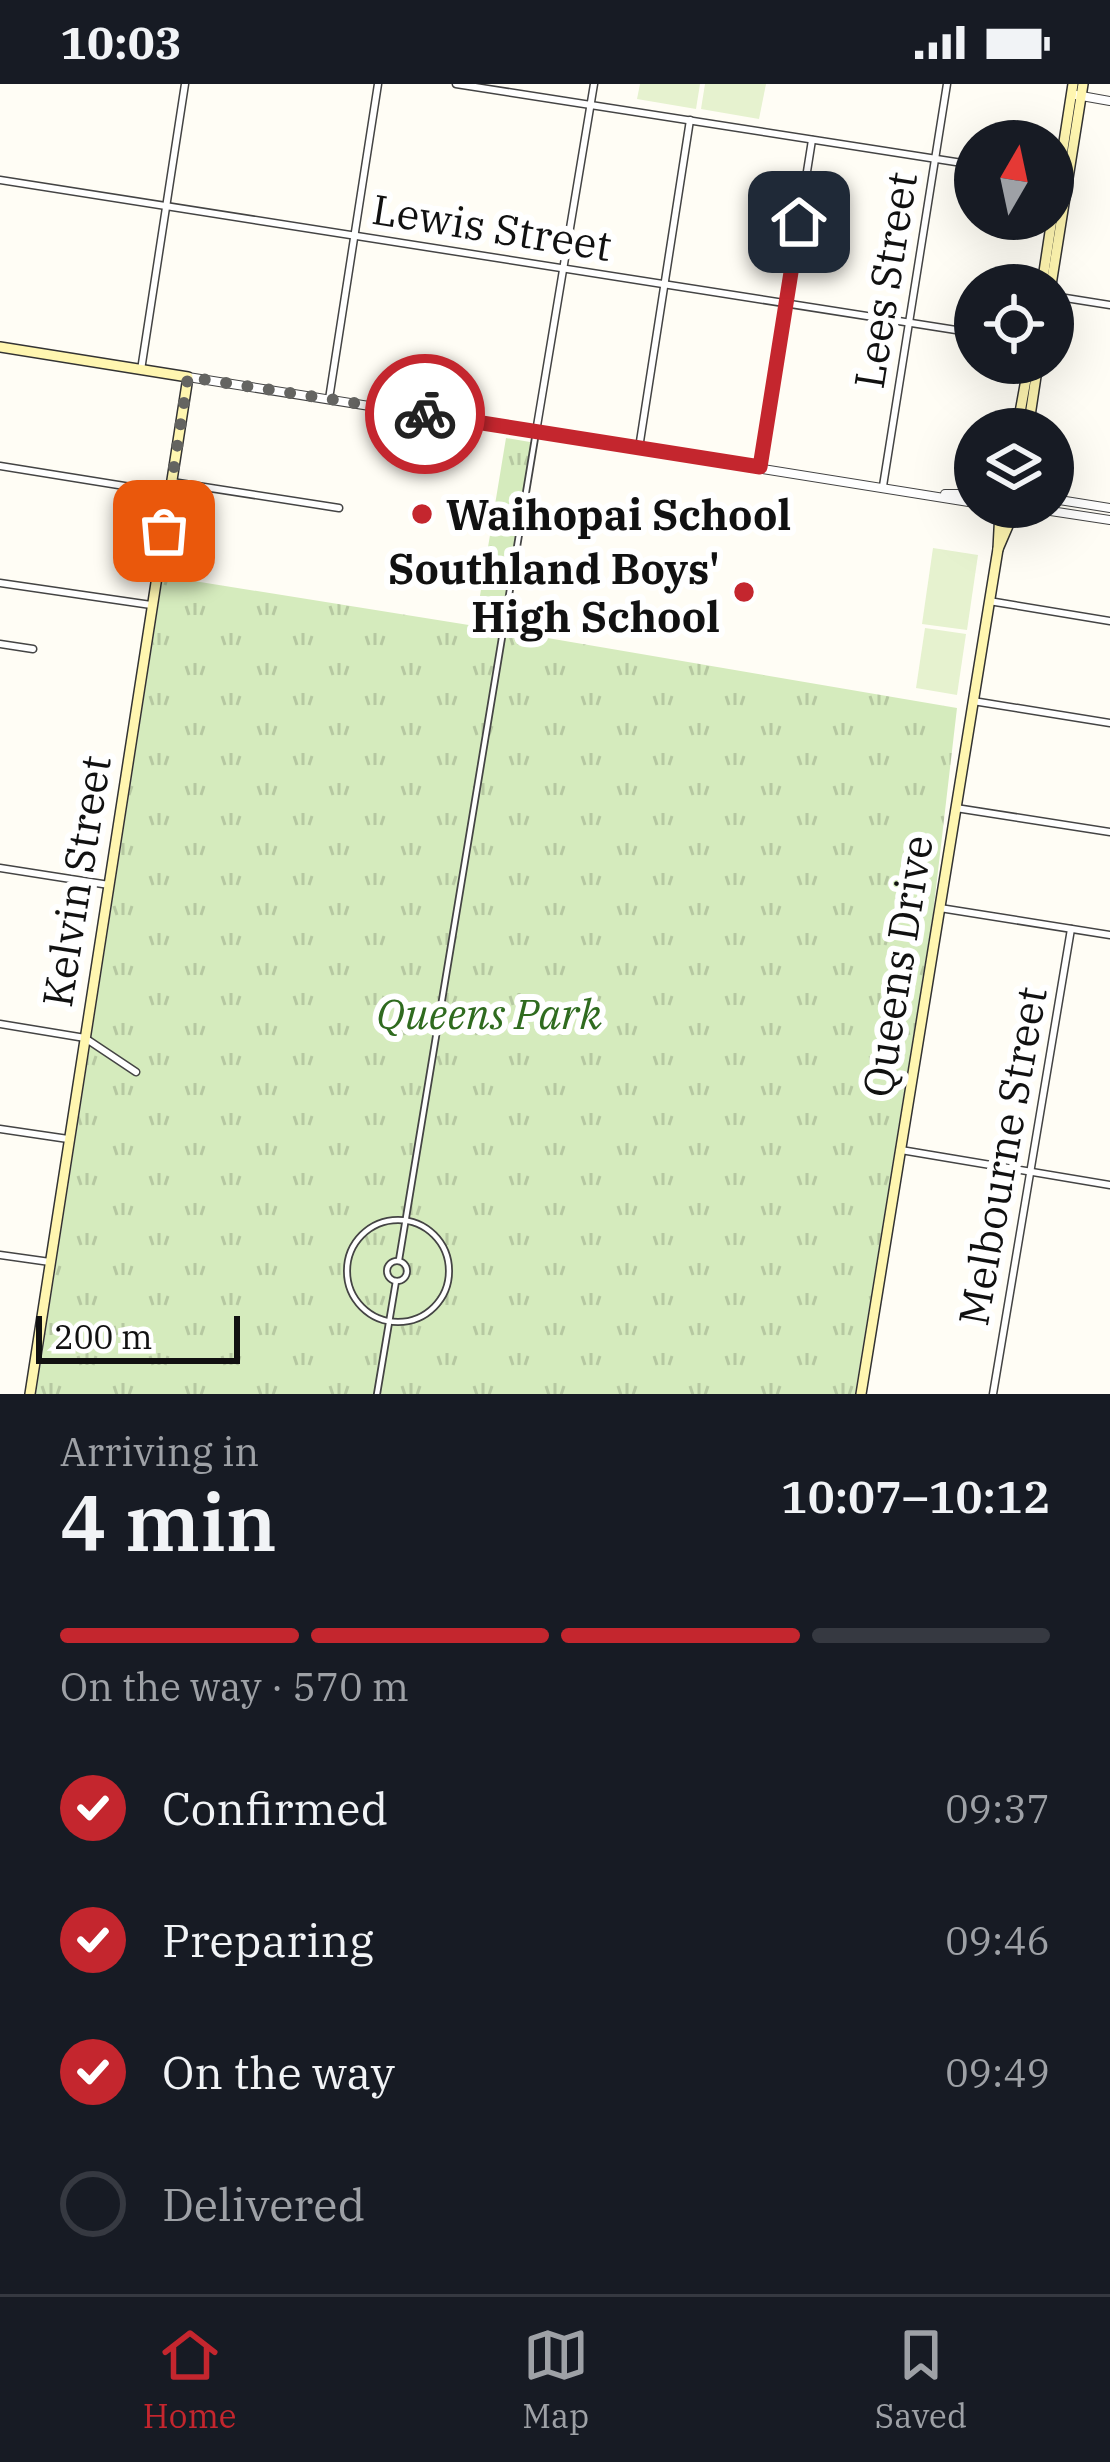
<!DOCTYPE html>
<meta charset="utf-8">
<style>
body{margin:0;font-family:"IBM Plex Serif",serif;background:#242831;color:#f1f3f6;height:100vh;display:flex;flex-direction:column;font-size:45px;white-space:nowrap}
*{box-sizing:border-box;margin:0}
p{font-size:39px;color:#9ea1a6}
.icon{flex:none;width:66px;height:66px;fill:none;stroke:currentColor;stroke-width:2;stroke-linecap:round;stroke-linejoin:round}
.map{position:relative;height:1310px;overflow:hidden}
.panel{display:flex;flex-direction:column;background:#171b24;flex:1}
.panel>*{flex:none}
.needle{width:78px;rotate:9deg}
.controls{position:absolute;left:954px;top:36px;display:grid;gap:24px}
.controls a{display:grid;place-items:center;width:120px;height:120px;border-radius:50%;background:#171b24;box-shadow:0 12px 48px #0002;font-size:60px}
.scale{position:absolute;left:36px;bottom:30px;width:204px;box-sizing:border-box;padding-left:12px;border:6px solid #111;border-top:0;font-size:33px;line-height:42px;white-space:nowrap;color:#111;-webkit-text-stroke:9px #fff;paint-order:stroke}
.pin{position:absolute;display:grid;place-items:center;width:102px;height:102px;color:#fff;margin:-51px;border-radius:24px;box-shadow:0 6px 18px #0006}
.courier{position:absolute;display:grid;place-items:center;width:120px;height:120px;margin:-60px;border:9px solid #c4262e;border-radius:50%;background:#fff;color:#222;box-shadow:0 3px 15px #0007}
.overview em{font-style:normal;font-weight:600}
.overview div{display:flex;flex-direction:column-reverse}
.overview{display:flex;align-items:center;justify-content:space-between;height:204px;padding:0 60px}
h1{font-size:78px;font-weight:600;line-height:90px}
.bar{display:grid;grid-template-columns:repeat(4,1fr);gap:18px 12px;align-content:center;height:144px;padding:0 60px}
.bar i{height:15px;border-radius:9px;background:#363941}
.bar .active{background:#c4262e}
.bar p{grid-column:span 4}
ol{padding:0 60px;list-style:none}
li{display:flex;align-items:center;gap:36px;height:132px}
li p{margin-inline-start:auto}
li .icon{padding:12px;border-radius:50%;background:#c4262e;color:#fff;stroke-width:4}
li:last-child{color:#9ea1a6}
li i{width:66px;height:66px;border:6px solid #363941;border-radius:50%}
.status{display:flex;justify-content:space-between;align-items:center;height:84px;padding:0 60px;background:#171b24;direction:ltr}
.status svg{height:33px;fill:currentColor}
.tab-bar{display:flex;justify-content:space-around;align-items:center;height:168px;border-top:3px solid #363941;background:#171b24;font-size:33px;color:#9ea1a6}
.tab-bar a{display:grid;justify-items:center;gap:6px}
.tab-bar .active{color:#c4262e}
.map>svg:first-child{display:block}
.park{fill:url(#park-tufts)}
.pitch{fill:#e6f2cf}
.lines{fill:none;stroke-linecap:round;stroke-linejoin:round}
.pedestrian-casing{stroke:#444;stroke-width:8}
.minor-casing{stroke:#444;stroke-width:9}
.tertiary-casing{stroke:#444;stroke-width:10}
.secondary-casing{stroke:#333;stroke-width:12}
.pedestrian{stroke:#fff;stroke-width:4.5}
.minor{stroke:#fff;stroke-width:6}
.tertiary{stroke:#fff;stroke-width:8}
.secondary{stroke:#fff6b0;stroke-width:9}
.done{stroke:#646461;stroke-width:12;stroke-dasharray:0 21.6}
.route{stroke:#c4262e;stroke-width:15}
.poi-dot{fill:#c4262e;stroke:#fff;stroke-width:4.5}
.labels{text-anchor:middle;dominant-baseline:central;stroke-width:12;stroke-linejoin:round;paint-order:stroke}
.street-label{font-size:42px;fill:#111;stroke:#fff}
.poi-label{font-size:42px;font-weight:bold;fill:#111;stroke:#fff;text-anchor:start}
.park-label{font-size:42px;font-style:italic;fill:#2f6b1f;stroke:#fff}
</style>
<div class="status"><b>10:03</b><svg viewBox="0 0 49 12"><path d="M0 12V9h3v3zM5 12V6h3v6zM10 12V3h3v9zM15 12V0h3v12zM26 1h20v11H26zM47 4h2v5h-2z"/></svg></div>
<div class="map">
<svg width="1110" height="1310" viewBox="0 0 1110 1310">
<defs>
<pattern id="park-tufts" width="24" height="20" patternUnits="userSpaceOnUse" patternTransform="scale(3)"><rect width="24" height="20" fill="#d5ebbd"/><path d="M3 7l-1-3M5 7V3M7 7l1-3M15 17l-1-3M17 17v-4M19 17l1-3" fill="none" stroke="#b6c8a1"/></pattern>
</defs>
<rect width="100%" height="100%" fill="#fffdf5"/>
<path class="park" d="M506 354 536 359 507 547 957 624 933 830 855 1310H36L163 492 475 542Z"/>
<g class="pitch">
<path d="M640 0H700L696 25 637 15Z"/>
<path d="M705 0H766L759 35 701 25Z"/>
<path d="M933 464 978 471 967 546 922 540Z"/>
<path d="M925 544 966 550 957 611 916 604Z"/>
</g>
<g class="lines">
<defs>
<g id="pedestrian">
<circle cx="398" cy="1187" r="51"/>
<path d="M399 1176 536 348"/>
<circle cx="397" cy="1187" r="10"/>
<path d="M377 1310 396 1197"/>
</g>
<g id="minor">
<path d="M456 0 975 81"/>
<path d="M0 96 975 249"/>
<path d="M1053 212 1110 221"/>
<path d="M141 286 185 0"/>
<path d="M329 315 378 0"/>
<path d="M536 348 594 0"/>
<path d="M639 364 690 36"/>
<path d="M0 382 168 409"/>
<path d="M760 383 812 56"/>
<path d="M172 398 339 424"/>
<path d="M883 402 947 0"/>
<path d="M0 499 151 521"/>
<path d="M989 517 1110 537"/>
<path d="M0 560 33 565"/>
<path d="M973 617 1110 639"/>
<path d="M956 724 1110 748"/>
<path d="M0 784 109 801"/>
<path d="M940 824 1110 851"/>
<path d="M0 940 85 954 136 988"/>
<path d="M0 1045 68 1055"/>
<path d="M901 1066 1110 1101"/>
<path d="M0 1171 50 1178"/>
<path d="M993 1310 1071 845"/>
</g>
<g id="tertiary">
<path d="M1076 11 1110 17"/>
<path d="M188 293 975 419"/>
<path d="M945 410H975"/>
<path d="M1053 415 1110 424"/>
<path d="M1017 426H1044L1110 436"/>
</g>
<g id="secondary">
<path d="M1053 129 1073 0"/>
<path d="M1042 201 1052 135"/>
<path d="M1051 201 1083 0"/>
<path d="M0 263 188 293 30 1310"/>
<path d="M1017 345 1029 279"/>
<path d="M1028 345 1038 279"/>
<path d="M998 465 1014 428"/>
<path d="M861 1310 998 465 1000 427"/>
</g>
</defs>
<use href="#pedestrian" class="pedestrian-casing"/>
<use href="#minor" class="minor-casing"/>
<use href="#tertiary" class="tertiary-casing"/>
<use href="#secondary" class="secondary-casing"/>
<use href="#pedestrian" class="pedestrian"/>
<use href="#minor" class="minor"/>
<use href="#tertiary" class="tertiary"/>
<use href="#secondary" class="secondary"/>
</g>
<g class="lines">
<path class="done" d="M164 447 188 293 425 330"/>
<path class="route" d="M425 330 760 383 799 138"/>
</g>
<g class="poi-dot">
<circle cx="422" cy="430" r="12"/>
<circle cx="744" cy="508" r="12"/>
</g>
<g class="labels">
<g class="street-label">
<text transform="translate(492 143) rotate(9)">Lewis Street</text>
<text transform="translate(885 196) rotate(-81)">Lees Street</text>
<text transform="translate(76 797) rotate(-81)">Kelvin Street</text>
<text transform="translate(897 882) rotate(-81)">Queens Drive</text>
<text transform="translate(1002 1072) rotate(-80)">Melbourne Street</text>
</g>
<g class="poi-label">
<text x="446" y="430">Waihopai School</text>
<text x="720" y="484" text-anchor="end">Southland Boys'<tspan x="720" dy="48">High School</tspan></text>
</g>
<g class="park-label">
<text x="489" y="929">Queens Park</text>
</g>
</g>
</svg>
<div class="controls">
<a><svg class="needle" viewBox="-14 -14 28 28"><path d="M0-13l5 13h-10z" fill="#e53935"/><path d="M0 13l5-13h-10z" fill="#9ea1a6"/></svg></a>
<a><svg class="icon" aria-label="locate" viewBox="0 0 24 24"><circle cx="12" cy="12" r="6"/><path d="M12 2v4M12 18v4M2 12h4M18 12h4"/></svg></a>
<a><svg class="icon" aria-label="layers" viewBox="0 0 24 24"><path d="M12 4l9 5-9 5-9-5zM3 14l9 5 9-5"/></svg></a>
</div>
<div class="scale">200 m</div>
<div class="pin" style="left:164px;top:447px;background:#ea580c"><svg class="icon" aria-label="bag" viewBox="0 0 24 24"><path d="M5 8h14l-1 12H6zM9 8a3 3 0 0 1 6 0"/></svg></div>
<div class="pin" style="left:799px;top:138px;background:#1f2937"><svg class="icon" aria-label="home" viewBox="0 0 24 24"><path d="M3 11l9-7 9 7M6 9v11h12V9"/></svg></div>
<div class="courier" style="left:425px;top:330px"><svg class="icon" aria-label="bike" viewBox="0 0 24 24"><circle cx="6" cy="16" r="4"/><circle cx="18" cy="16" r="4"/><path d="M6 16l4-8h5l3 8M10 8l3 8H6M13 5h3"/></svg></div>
</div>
<section class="panel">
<div class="overview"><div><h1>4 min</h1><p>Arriving in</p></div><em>10:07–10:12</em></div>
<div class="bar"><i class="active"></i><i class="active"></i><i class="active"></i><i></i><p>On the way · 570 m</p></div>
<ol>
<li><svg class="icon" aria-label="check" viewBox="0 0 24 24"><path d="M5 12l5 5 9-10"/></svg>Confirmed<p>09:37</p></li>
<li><svg class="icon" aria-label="check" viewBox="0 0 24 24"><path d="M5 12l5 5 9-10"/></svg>Preparing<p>09:46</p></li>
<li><svg class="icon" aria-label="check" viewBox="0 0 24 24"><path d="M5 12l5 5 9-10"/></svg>On the way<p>09:49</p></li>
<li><i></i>Delivered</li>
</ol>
</section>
<nav class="tab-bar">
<a class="active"><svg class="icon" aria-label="home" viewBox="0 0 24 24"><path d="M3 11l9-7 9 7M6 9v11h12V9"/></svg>Home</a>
<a><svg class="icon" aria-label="map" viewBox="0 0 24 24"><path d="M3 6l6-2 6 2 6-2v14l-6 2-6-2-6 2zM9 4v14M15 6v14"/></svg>Map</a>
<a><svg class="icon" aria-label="saved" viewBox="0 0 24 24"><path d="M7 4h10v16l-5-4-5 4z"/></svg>Saved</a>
</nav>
